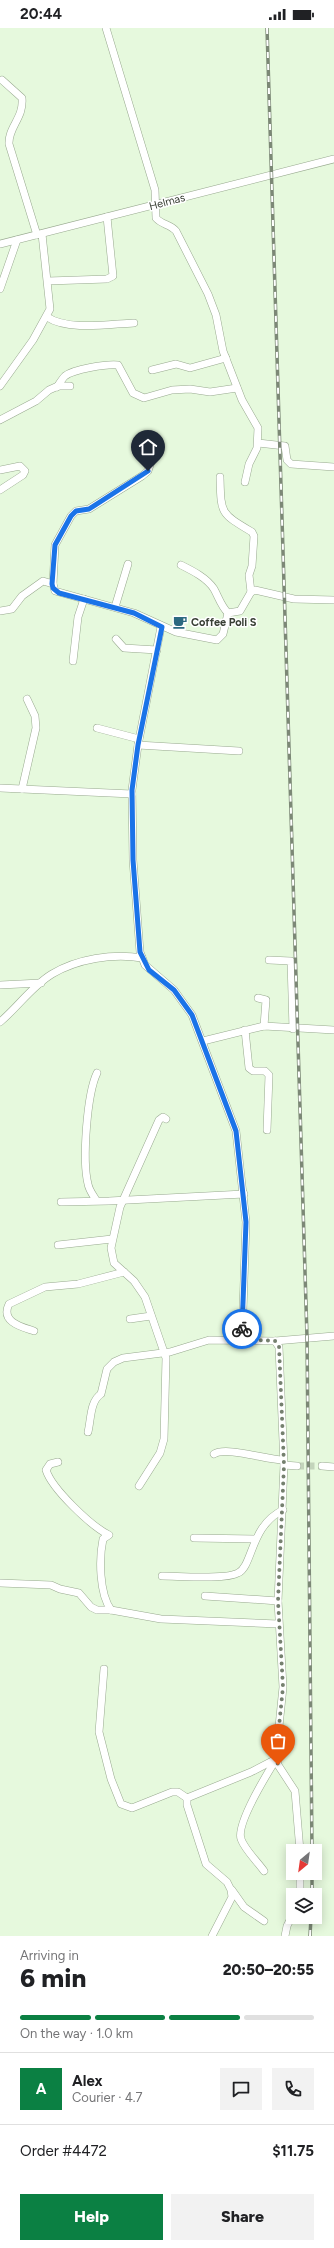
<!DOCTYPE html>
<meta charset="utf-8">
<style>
body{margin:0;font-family:Figtree,sans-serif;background:#f2f2f2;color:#202124;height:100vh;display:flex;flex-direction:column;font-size:15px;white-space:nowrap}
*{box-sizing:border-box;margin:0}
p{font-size:13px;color:#757577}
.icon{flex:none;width:22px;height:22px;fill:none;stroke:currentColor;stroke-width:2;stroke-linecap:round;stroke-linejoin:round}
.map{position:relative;height:1908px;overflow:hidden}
.details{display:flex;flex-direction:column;background:#fff;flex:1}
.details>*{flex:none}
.needle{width:26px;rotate:209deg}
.controls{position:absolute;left:286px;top:1816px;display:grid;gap:8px}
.controls a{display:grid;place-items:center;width:36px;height:36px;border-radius:0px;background:#fff;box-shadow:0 2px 10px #0003;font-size:20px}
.pin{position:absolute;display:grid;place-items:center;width:34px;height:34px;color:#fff;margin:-41px -17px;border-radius:50% 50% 50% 0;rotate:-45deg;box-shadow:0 0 4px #0007}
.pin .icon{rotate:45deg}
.courier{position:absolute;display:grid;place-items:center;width:40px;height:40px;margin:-20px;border:3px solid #1a73e8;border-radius:50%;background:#fff;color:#222;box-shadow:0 1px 5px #0007}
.headline em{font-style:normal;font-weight:800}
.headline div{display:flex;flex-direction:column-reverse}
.headline{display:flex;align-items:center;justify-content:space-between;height:68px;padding:0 20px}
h1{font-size:26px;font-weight:800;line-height:30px}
.bar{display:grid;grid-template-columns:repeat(4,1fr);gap:6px 4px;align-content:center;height:48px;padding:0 20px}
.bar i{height:5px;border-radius:3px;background:#e0e0e0}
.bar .on{background:#0b8043}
.bar p{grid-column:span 4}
.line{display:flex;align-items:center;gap:10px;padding:0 20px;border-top:1px solid #e0e0e0}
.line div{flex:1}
.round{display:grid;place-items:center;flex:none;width:42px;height:42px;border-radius:0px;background:#f2f2f2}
.primary-button{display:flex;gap:8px;margin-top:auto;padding:8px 20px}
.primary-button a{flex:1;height:46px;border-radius:0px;background:#0b8043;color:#fff;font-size:16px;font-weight:800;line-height:46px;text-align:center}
.primary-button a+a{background:#f2f2f2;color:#202124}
.status{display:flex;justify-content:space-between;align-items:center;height:28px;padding:0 20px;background:#fff;direction:ltr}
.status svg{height:11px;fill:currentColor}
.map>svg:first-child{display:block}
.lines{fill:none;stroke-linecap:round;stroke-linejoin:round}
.minor-tunnel{stroke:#c3d4bb;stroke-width:7;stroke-dasharray:7 3.5;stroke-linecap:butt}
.minor-casing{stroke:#98a98f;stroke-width:8}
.minor{stroke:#fff;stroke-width:7}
.rail-casing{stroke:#7c8876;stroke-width:3.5}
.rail{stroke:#fff;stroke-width:2;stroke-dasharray:6;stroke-linecap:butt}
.done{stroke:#75806f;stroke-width:4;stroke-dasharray:0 7.2}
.route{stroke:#1a73e8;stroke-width:5}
.labels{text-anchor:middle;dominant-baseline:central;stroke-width:3;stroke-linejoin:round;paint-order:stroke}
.street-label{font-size:11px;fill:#383f34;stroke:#fff}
.poi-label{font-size:11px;font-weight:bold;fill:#383f34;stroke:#fff;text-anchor:start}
</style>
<div class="status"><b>20:44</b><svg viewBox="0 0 49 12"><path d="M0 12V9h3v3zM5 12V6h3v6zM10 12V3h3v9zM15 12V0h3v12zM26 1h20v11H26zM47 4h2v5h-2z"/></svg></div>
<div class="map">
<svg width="334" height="1908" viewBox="0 0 334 1908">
<rect width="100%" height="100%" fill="#e6f9dd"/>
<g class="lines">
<path class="minor-tunnel" d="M297 1438H322"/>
<defs>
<g id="minor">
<path d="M106 0 155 162 156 190C162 197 170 196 176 203L208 266 216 287 223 323 242 372 258 400 257 420 249 436 245 454"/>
<path d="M2 52 22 70C24 90 8 99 9 116L37 207"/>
<path d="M0 216 334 131"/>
<path d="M48 253 107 251 113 248 107 189"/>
<path d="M0 261 17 212"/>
<path d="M47 289C68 303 109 296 134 295"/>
<path d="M152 342 176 336 190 340 226 330"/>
<path d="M0 358 33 312 50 281 42 206"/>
<path d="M57 359C59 356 62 351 65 348 74 341 106 336 118 337L133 365 144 370 172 362 190 361 210 364 237 360"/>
<path d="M0 392 36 373 49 362 58 358H70"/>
<path d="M258 415 285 418 287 432 291 436 334 439"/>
<path d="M151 434 148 443 142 448 89 481 76 483 71 488 55 517 53 556 55 563 134 585 176 604 217 612 223 606 228 585 240 583 251 564 255 562 294 571 334 572"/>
<path d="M0 442 20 438 25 443 23 447 0 462"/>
<path d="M220 449C221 486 220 485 252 504L254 508 252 538 249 547 251 564"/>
<path d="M181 537C193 543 207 550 214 561 219 570 221 578 228 585"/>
<path d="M115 579 128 536"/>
<path d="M0 583 12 581 22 568 43 553 53 556"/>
<path d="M161 599 138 717 132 762 133 832 140 924 145 937 174 962 192 987 236 1103 246 1194 242 1311"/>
<path d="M116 611 124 620 157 622"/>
<path d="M73 633 78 589 84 571"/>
<path d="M97 700 139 711"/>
<path d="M138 717 239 723"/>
<path d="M0 760 132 766"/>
<path d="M22 761 36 700 35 688 27 671"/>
<path d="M269 932 291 933 293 1001"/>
<path d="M0 957 41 955"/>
<path d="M258 970 266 972 264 998"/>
<path d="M0 994C18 979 32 958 52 946 77 931 113 925 142 930"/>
<path d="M245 1002 249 1040 253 1043H265L269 1047 267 1102"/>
<path d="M203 1013 264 998 334 1002"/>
<path d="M96 1172C93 1167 89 1162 88 1156 82 1132 87 1066 97 1045"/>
<path d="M61 1174 109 1173 244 1166"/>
<path d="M58 1217 112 1211"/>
<path d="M130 1291 151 1288"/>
<path d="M34 1303C22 1299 0 1294 9 1276L45 1259 78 1256 124 1244"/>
<path d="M275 1313 279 1319 284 1437 278 1573 283 1659 276 1728 278 1737 295 1763 300 1823"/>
<path d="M88 1404C91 1392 90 1373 101 1366L107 1341 114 1334 123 1330 170 1324 209 1312 275 1313 334 1308"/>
<path d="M214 1426C226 1418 267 1432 283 1432"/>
<path d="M58 1434 50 1436 46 1442C52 1461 91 1498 109 1507L103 1511C99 1530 99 1565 111 1582"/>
<path d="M284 1437 297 1438"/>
<path d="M322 1438 334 1439"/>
<path d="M139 1458 160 1425 164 1411 166 1330 145 1269 134 1253 114 1235 111 1220 120 1179 159 1092 163 1089 166 1091"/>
<path d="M194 1510 255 1511"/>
<path d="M162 1548C179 1548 225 1552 238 1545 253 1538 250 1498 283 1482"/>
<path d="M0 1555 51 1557 60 1561 79 1565 91 1579 97 1582H111L161 1591 278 1596"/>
<path d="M205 1568 278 1573"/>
<path d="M104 1641 99 1704 111 1751 121 1776 132 1780 172 1764H178L187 1770"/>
<path d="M264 1843C257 1833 245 1822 241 1811 236 1796 267 1746 275 1733"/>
<path d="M232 1862 244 1879 264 1893"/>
<path d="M300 1867V1845"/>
<path d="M212 1908 232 1869 231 1862 227 1854 206 1836 187 1777V1770L251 1744 276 1731"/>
<path d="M285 1908 287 1898 293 1886"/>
</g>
</defs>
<use href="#minor" class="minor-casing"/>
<use href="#minor" class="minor"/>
<defs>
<g id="rail">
<path d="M267 0 307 1309 312 1823"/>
<path d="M312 1845V1867"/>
<path d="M310 1908 311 1889"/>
</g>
</defs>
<use href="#rail" class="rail-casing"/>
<use href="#rail" class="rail"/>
</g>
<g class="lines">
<path class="done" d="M242 1301V1311L275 1313 279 1318 284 1437 278 1573 283 1659 276 1728 278 1737"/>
<path class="route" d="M148 443 89 481 76 483 71 488 55 517 52 556 53 560 59 565 134 585 162 599 138 717 132 762 133 832 140 924 149 942 174 962 192 987 236 1103 246 1194 242 1301"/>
</g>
<defs>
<symbol id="cafe-bare" viewBox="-9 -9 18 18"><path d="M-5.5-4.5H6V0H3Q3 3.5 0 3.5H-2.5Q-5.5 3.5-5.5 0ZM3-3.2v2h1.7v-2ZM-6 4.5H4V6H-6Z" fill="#2c6980" stroke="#fff" stroke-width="2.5" paint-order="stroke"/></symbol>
</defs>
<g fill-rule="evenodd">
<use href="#cafe-bare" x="170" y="584" width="20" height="20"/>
</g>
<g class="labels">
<g class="street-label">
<text transform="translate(167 174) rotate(-15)">Helmas</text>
</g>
<g class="poi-label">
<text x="191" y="594">Coffee Poli S</text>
</g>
</g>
</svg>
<div class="controls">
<a><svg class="needle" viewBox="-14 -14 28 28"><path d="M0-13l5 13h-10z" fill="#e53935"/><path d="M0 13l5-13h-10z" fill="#757577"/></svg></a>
<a><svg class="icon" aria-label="layers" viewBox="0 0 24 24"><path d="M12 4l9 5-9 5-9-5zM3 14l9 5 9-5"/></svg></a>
</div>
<div class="pin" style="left:278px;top:1737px;background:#ea580c"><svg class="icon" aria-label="bag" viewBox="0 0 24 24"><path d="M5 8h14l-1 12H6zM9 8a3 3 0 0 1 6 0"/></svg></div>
<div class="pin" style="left:148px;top:443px;background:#1f2937"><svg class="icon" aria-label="home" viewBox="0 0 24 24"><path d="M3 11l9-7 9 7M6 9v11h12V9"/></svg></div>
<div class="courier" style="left:242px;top:1301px"><svg class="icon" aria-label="bike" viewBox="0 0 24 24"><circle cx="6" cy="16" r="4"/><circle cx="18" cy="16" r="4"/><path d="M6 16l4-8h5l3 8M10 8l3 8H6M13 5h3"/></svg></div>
</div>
<section class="details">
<div class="headline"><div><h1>6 min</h1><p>Arriving in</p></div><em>20:50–20:55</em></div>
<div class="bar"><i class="on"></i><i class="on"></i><i class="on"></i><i></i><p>On the way · 1.0 km</p></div>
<div class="line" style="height:72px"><b class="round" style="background:#0b8043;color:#fff">A</b><div><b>Alex</b><p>Courier · 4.7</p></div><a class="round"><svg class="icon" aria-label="chat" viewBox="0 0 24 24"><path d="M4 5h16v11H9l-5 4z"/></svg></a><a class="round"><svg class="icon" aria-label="phone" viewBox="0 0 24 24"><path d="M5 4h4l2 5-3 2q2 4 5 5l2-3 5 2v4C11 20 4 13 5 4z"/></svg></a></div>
<div class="line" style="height:52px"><div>Order #4472</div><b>$11.75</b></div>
<div class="primary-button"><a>Help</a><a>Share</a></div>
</section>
